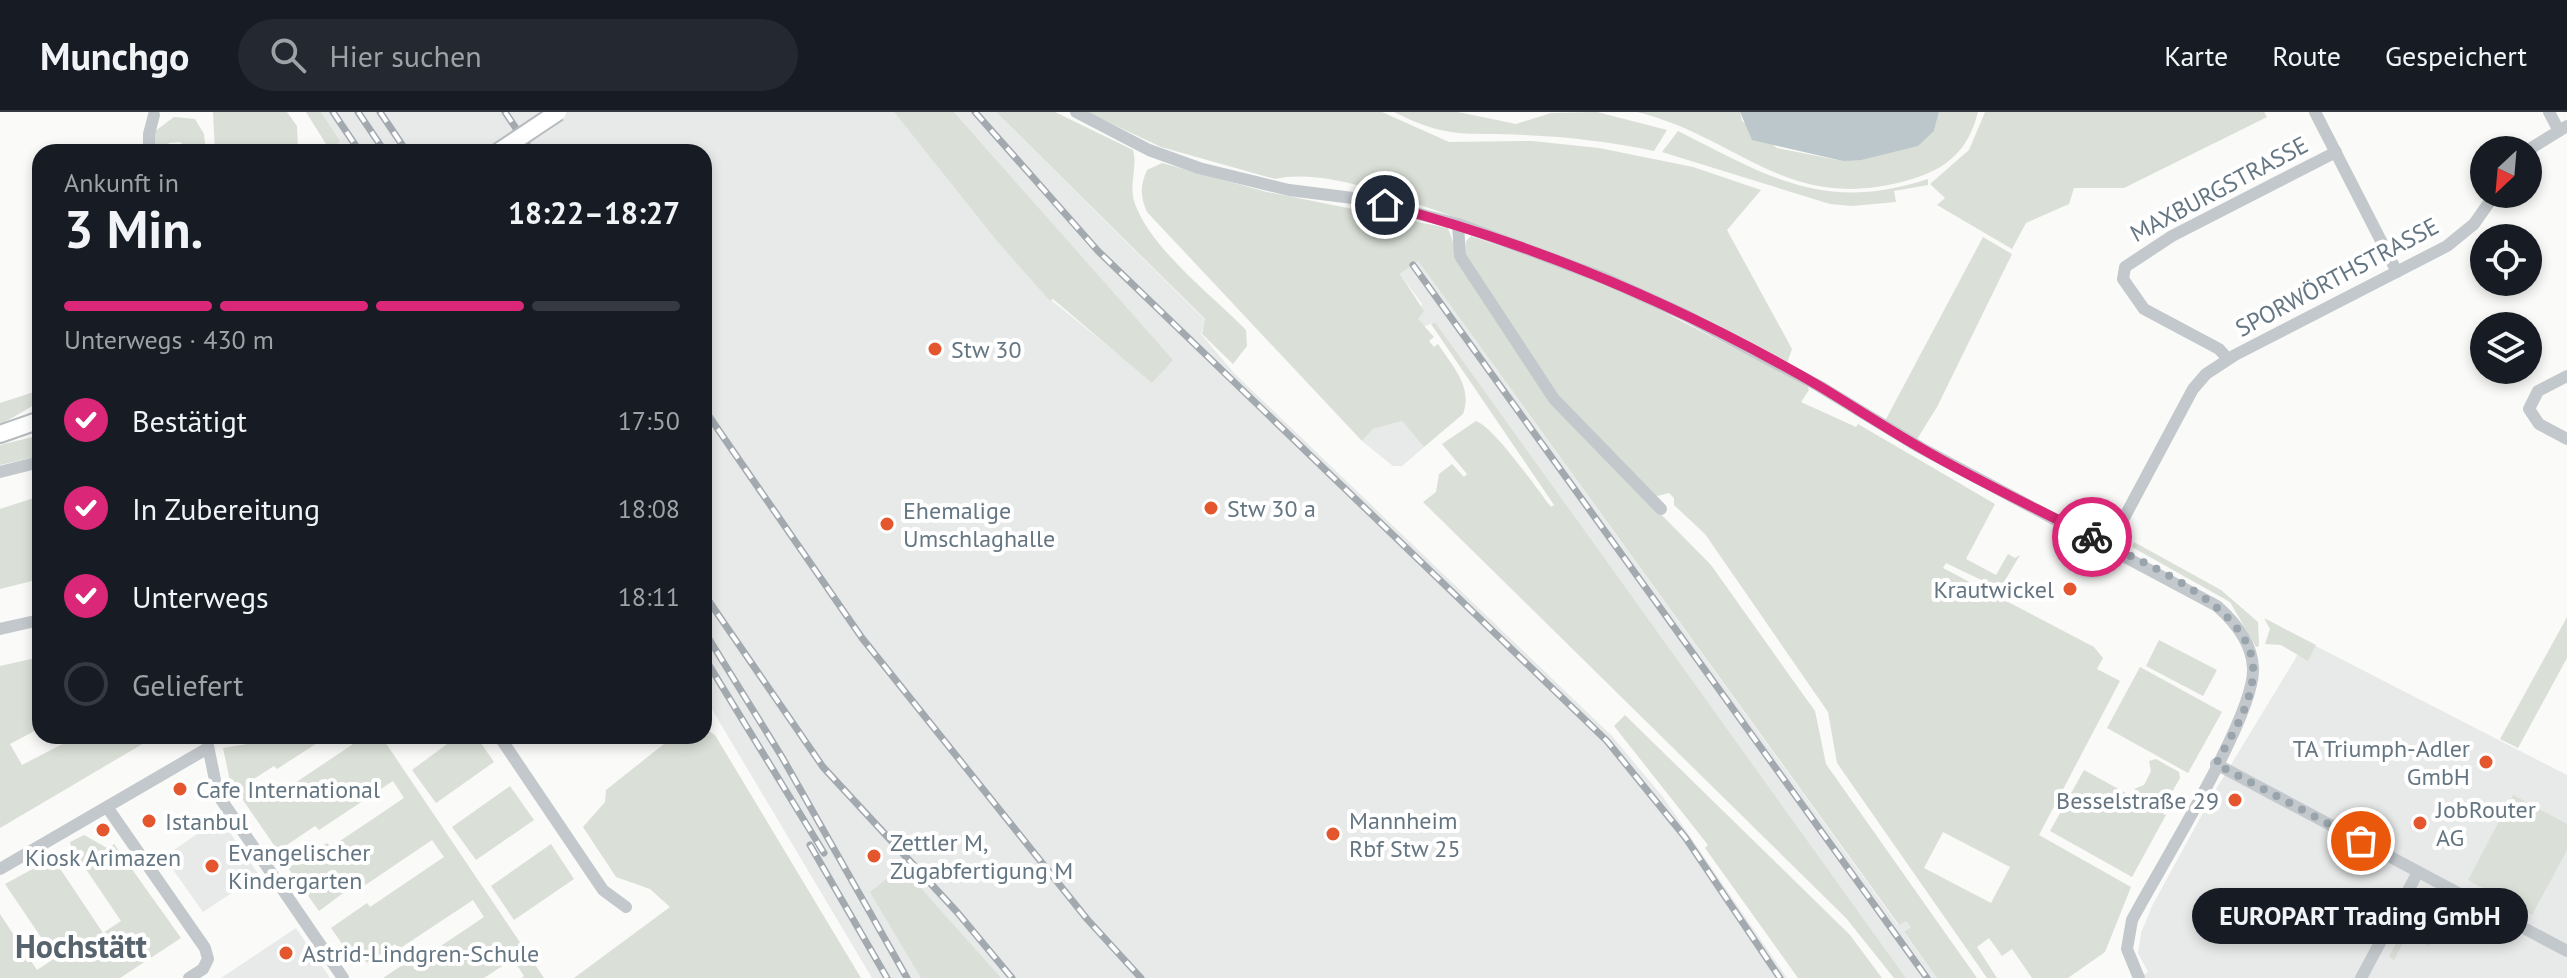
<!DOCTYPE html>
<html lang="de">
<meta charset="utf-8">
<style>
body{margin:0;font-family:"PT Sans",sans-serif;background:#242831;color:#f1f3f6;height:100vh;display:flex;flex-direction:column;font-size:30px;white-space:nowrap}
*{box-sizing:border-box;margin:0}
p{font-size:26px;color:#9ea1a6}
.icon{flex:none;width:44px;height:44px;fill:none;stroke:currentColor;stroke-width:2;stroke-linecap:round;stroke-linejoin:round}
.map{position:relative;flex:1;overflow:hidden}
.details{position:absolute;left:32px;top:32px;width:680px;height:600px;display:flex;flex-direction:column;background:#171b24;border-radius:24px;box-shadow:0 4px 12px #0003}
.details>*{flex:none}
.needle{width:52px;rotate:206deg}
.fabs{position:absolute;left:2470px;top:24px;display:grid;gap:16px}
.fabs a{display:grid;place-items:center;width:72px;height:72px;border-radius:50%;background:#171b24;box-shadow:0 4px 12px #0003;font-size:40px}
.pin{position:absolute;display:grid;place-items:center;width:68px;height:68px;color:#fff;margin:-34px;border:4px solid #fff;border-radius:50%;box-shadow:0 2px 8px #0007}
.courier{position:absolute;display:grid;place-items:center;width:80px;height:80px;margin:-40px;border:6px solid #db2777;border-radius:50%;background:#fff;color:#222;box-shadow:0 2px 10px #0007}
.bubble{position:absolute;height:56px;border-radius:28px;background:#171b24;box-shadow:0 4px 12px #0003;font-size:26px;font-weight:700;line-height:56px;text-align:center}
.headline em{font-style:normal;font-weight:700}
.headline div{display:flex;flex-direction:column-reverse}
.headline{display:flex;align-items:center;justify-content:space-between;height:136px;padding:0 32px}
h1{font-size:52px;font-weight:700;line-height:60px}
.bar{display:grid;grid-template-columns:repeat(4,1fr);gap:12px 8px;align-content:center;height:96px;padding:0 32px}
.bar i{height:10px;border-radius:6px;background:#363941}
.bar .on{background:#db2777}
.bar p{grid-column:span 4}
ol{padding:0 32px;list-style:none}
li{display:flex;align-items:center;gap:24px;height:88px}
li p{margin-inline-start:auto}
li .icon{padding:8px;border-radius:50%;background:#db2777;color:#fff;stroke-width:4}
li:last-child{color:#9ea1a6}
li i{width:44px;height:44px;border:4px solid #363941;border-radius:50%}
header{display:flex;align-items:center;gap:48px;box-sizing:border-box;height:112px;padding:0 40px;background:#171b24;border-bottom:2px solid #363941}
header strong{font-size:38px}
nav{display:flex;gap:44px;margin-inline-start:auto;font-size:28px}
.search{width:560px;height:72px;background:#242831;display:flex;align-items:center;gap:20px;box-sizing:border-box;padding:0 28px;border-radius:44px;color:#9ea1a6;font-size:30px}
.map>svg:first-child{display:block}
.built{fill:#e8e9e9}
.green{fill:#dadfd7;fill-rule:evenodd}
.water{fill:#bbc7cb}
.lines{fill:none;stroke-linecap:round;stroke-linejoin:round}
.major-casing{stroke:#b5babe;stroke-width:20}
.minor{stroke:#c3c8cc;stroke-width:12}
.major{stroke:#fff;stroke-width:16}
.rail-casing{stroke:#a2aab0;stroke-width:7}
.rail{stroke:#fff;stroke-width:4;stroke-dasharray:12;stroke-linecap:butt}
.major-bridge-casing{stroke:#b5babe;stroke-width:20;stroke-linecap:butt}
.major-bridge{stroke:#fff;stroke-width:16}
.done{stroke:#99a4ac;stroke-width:8;stroke-dasharray:0 14.4}
.route{stroke:#db2777;stroke-width:10}
.poi-dot{fill:#e4572e;stroke:#fff;stroke-width:3}
.labels{text-anchor:middle;dominant-baseline:central;stroke-width:8;stroke-linejoin:round;paint-order:stroke}
.street-label{font-size:24px;fill:#657683;stroke:#fff}
.poi-label{font-size:24px;fill:#657683;stroke:#fff;text-anchor:start}
.district-label{font-size:32px;font-weight:bold;fill:#57646e;stroke:#fff}
</style>
<header>
<strong>Munchgo</strong>
<div class="search"><svg class="icon" aria-label="search" viewBox="0 0 24 24"><circle cx="10" cy="10" r="6"/><path d="M15 15l6 6"/></svg>Hier suchen</div>
<nav><a>Karte</a><a>Route</a><a>Gespeichert</a></nav>
</header>
<div class="map">
<svg width="2567" height="866" viewBox="0 0 2567 866">
<rect width="100%" height="100%" fill="#fafaf8"/>
<g class="built">
<path d="M321 0H894L996 128 1051 188 1153 270 1172 248 954 0H996L1205 208 1201 222 1235 262 1612 624 1663 685 1787 866H872L704 584V40H343L337 31 340 29Z"/>
<path d="M1418 149 1898 813 1906 808 1911 815 1904 821 1937 866H1906L1435 210 1423 215 1417 206 1422 192 1400 162Z"/>
<path d="M1402 309 1424 335 1402 354H1393L1362 329 1373 317Z"/>
<path d="M2306 529 2567 663V866H2139L2148 860 2138 841 2141 821 2152 794 2215 679Z"/>
<path d="M220 706 259 763 203 800 164 745Z"/>
<path d="M296 816 330 866H221Z"/>
</g>
<g class="green">
<path d="M213 0H287L297 14 298 40H215Z"/>
<path d="M306 0H321L340 29 337 32 343 40H331Z"/>
<path d="M894 0H954L1173 248 1152 271 1053 187 1050 189 996 128Z"/>
<path d="M996 0H1055L1133 38C1138 56 1128 73 1135 92 1152 138 1212 183 1246 218L1247 234 1233 252 1202 222 1205 207Z"/>
<path d="M1087 0H1382L1449 30 1532 29 1599 36 1693 55 1761 78 1727 118 1792 237 1787 251C1670 189 1565 143 1440 100 1394 84 1324 56 1275 67L1161 35Z"/>
<path d="M1394 0H1458L1516 12 1551 1 1597 0 1667 18 1654 39C1612 30 1569 25 1525 23 1467 20 1449 28 1394 0Z"/>
<path d="M1637 0H1740L1742 9 1777 36 1843 49 1918 33 1934 19 1939 0H1978C1968 39 1947 57 1909 68 1787 103 1740 25 1637 0Z"/>
<path d="M1985 0H2264L2267 5 2124 76H2074L2069 92 2026 111 2012 137 1937 93 1945 86 1930 72 1969 38Z"/>
<path d="M174 5 195 7 204 22 206 40H191L180 30 169 31 163 40H154V20Z"/>
<path d="M1678 19C1769 65 1824 101 1928 67V73L1894 79 1896 90 1852 94 1830 92 1662 40Z"/>
<path d="M1162 51 1267 80 1448 116 1454 133 1558 298 1711 453 1802 581 1815 599 1826 652 1977 866H1937L1904 820 1911 815 1906 809 1899 813 1418 149 1400 162 1424 199 1418 207 1434 225 1429 229 1434 235 1438 232C1453 255 1473 275 1463 302L1424 335 1402 309 1373 317 1362 329 1147 100C1140 84 1140 74 1147 58Z"/>
<path d="M1471 124 1614 175 1807 273 1809 278 1801 290 1856 315 1858 312 1995 392 1966 447 1996 463 2008 442 2015 446 2020 443 2000 477 1946 451 1943 456 2094 535 2103 546 2097 557 2120 569 2039 723 2131 775 2105 840 2068 866H2032L2012 837 2002 844 1989 826 1977 835 1997 866H1987L1837 651 1828 600 1705 422 1674 393V386L1669 381 1657 384 1648 380 1558 285 1465 142 1466 129ZM1943 720 2010 755 1991 791 1924 756Z"/>
<path d="M1983 125 2012 142 1937 295 1917 327 1885 309Z"/>
<path d="M1435 210 1906 866H1894L1846 806 1423 390 1436 380 1439 362 1452 352 1464 365 1467 362 1442 332 1476 309C1494 315 1537 377 1551 395L1554 393 1431 212Z"/>
<path d="M40 278 34 293 0 313V291Z"/>
<path d="M40 323V344L0 353V333Z"/>
<path d="M40 384V467L0 477V397Z"/>
<path d="M2134 430 2221 478 2258 510 2259 534 2256 535 2230 490 2132 435Z"/>
<path d="M2567 505V546L2518 636 2500 627Z"/>
<path d="M2264 506 2316 533 2308 549 2281 533 2265 532 2270 517Z"/>
<path d="M2159 528 2217 558 2203 584 2146 554Z"/>
<path d="M40 545V616L10 632 22 653 78 624H156L0 716V554Z"/>
<path d="M2140 555 2222 600 2188 661 2107 616Z"/>
<path d="M1625 603 1850 823 1882 866H1798L1705 736 1708 733 1614 614Z"/>
<path d="M704 616 715 623 861 866H574L670 795 650 777 616 765 583 715 605 690 606 678 674 624H704Z"/>
<path d="M271 624H328L277 657 274 654 246 672 258 690 286 671 289 675 365 624H381L544 866H522L524 864 513 847 484 866H383L407 850 411 854 484 805 473 788 399 837 395 832 367 851 362 844 354 849 331 816 367 791 370 795 444 745 432 728 358 778 354 773 319 799 288 756 327 731 331 735 404 686 393 669 319 718 315 714 278 739 230 669 223 636 270 628Z"/>
<path d="M458 624H476L494 650 436 691 412 658Z"/>
<path d="M2156 647 2179 660 2180 666 2163 696 2134 677 2144 673 2151 659 2149 649Z"/>
<path d="M2084 658 2166 703 2132 765 2050 719Z"/>
<path d="M510 674 534 708 476 748 452 715Z"/>
<path d="M2513 683 2567 712V738L2532 803 2468 768Z"/>
<path d="M84 723 109 737 114 732 181 826 120 866H0V802L37 858 55 846 5 772 53 746 103 821 121 809 71 735 70 730Z"/>
<path d="M551 732 574 767 514 808 491 774Z"/>
<path d="M902 755 1001 866H921L870 780Z"/>
<path d="M2432 785 2495 817 2490 825 2457 807 2444 832 2440 830 2439 822 2449 803 2429 793 2423 804 2413 800 2418 790Z"/>
<path d="M2406 812 2432 827 2429 834 2407 823 2394 848 2389 845Z"/>
</g>
<path class="water" d="M1740 0H1939L1934 19 1918 34 1861 48 1843 49 1752 28Z"/>
<g class="lines">
<defs>
<path id="major" d="M0 322 40 308"/>
</defs>
<use href="#major" class="major-casing"/>
<g class="minor">
<path d="M1076 0 1149 38 1199 56 1289 78 1361 87 1458 112 1604 166 1685 203 1819 274 1921 336 2217 494C2235 510 2252 532 2253 556 2256 603 2158 758 2132 808L2127 837 2139 866"/>
<path d="M2315 0 2397 160"/>
<path d="M2549 0 2559 19"/>
<path d="M2528 38 2567 14"/>
<path d="M149 40V22L154 3"/>
<path d="M1458 112 1460 144 1554 287 1661 397"/>
<path d="M2228 247 2219 237 2144 197 2123 167 2125 155 2172 124 2336 40"/>
<path d="M2567 264 2538 279 2529 297 2539 312 2567 327"/>
<path d="M0 360 40 350"/>
<path d="M2109 434 2193 277 2206 262 2235 243 2447 134 2474 112 2495 82"/>
<path d="M0 517 40 508"/>
<path d="M206 624 218 683 343 866"/>
<path d="M499 624 603 778 626 795"/>
<path d="M2216 652 2567 839"/>
<path d="M107 695 205 836 208 847 203 857 189 866"/>
<path d="M0 757 208 636"/>
<path d="M2361 866 2418 760"/>
</g>
<use href="#major" class="major"/>
<defs>
<g id="rail">
<path d="M333 0 360 40"/>
<path d="M358 0 385 40"/>
<path d="M380 0 407 40"/>
<path d="M505 0 532 40"/>
<path d="M975 0 1098 139 1607 629 1685 725 1780 866"/>
<path d="M1413 153 1927 866"/>
<path d="M704 297 862 526 1087 807 1141 866"/>
<path d="M704 482 823 655 957 800 1012 866"/>
<path d="M704 519 782 645 907 866"/>
<path d="M704 545 824 741"/>
<path d="M810 733 887 866"/>
</g>
</defs>
<use href="#rail" class="rail-casing"/>
<use href="#rail" class="rail"/>
<defs>
<path id="major-bridge" d="M498 40 558 0"/>
</defs>
<use href="#major-bridge" class="major-bridge-casing"/>
<use href="#major-bridge" class="major-bridge"/>
</g>
<g class="lines">
<path class="done" d="M2092 425C2140 450 2258 495 2253 562 2251 594 2231 624 2216 652L2361 729"/>
<path class="route" d="M1385 93C1538 133 1684 195 1821 275 1854 295 1886 316 1919 335 1975 368 2034 395 2092 425"/>
</g>
<g class="poi-dot">
<circle cx="935" cy="237" r="8"/>
<circle cx="1211" cy="396" r="8"/>
<circle cx="887" cy="412" r="8"/>
<circle cx="2070" cy="477" r="8"/>
<circle cx="2486" cy="650" r="8"/>
<circle cx="180" cy="677" r="8"/>
<circle cx="2235" cy="688" r="8"/>
<circle cx="149" cy="709" r="8"/>
<circle cx="2420" cy="711" r="8"/>
<circle cx="103" cy="718" r="8"/>
<circle cx="1333" cy="722" r="8"/>
<circle cx="874" cy="744" r="8"/>
<circle cx="212" cy="754" r="8"/>
<circle cx="286" cy="841" r="8"/>
</g>
<g class="labels">
<g class="street-label">
<text transform="translate(2219 77) rotate(-28)">MAXBURGSTRASSE</text>
<text transform="translate(2337 165) rotate(-28)">SPORWÖRTHSTRASSE</text>
</g>
<g class="poi-label">
<text x="951" y="237">Stw 30</text>
<text x="1227" y="396">Stw 30 a</text>
<text x="903" y="398">Ehemalige<tspan x="903" dy="28">Umschlaghalle</tspan></text>
<text x="2054" y="477" text-anchor="end">Krautwickel</text>
<text x="2470" y="636" text-anchor="end">TA Triumph-Adler<tspan x="2470" dy="28">GmbH</tspan></text>
<text x="196" y="677">Cafe International</text>
<text x="2219" y="688" text-anchor="end">Besselstraße 29</text>
<text x="2436" y="697">JobRouter<tspan x="2436" dy="28">AG</tspan></text>
<text x="1349" y="708">Mannheim<tspan x="1349" dy="28">Rbf Stw 25</tspan></text>
<text x="165" y="709">Istanbul</text>
<text x="890" y="730">Zettler M,<tspan x="890" dy="28">Zugabfertigung M</tspan></text>
<text x="228" y="740">Evangelischer<tspan x="228" dy="28">Kindergarten</tspan></text>
<text x="103" y="745" text-anchor="middle">Kiosk Arimazen</text>
<text x="302" y="841">Astrid-Lindgren-Schule</text>
</g>
<g class="district-label">
<text x="81" y="834">Hochstätt</text>
</g>
</g>
</svg>
<div class="fabs">
<a><svg class="needle" viewBox="-14 -14 28 28"><path d="M0-13l5 13h-10z" fill="#e53935"/><path d="M0 13l5-13h-10z" fill="#9ea1a6"/></svg></a>
<a><svg class="icon" aria-label="locate" viewBox="0 0 24 24"><circle cx="12" cy="12" r="6"/><path d="M12 2v4M12 18v4M2 12h4M18 12h4"/></svg></a>
<a><svg class="icon" aria-label="layers" viewBox="0 0 24 24"><path d="M12 4l9 5-9 5-9-5zM3 14l9 5 9-5"/></svg></a>
</div>
<div class="pin" style="left:2361px;top:729px;background:#ea580c"><svg class="icon" aria-label="bag" viewBox="0 0 24 24"><path d="M5 8h14l-1 12H6zM9 8a3 3 0 0 1 6 0"/></svg></div>
<div class="pin" style="left:1385px;top:93px;background:#1f2937"><svg class="icon" aria-label="home" viewBox="0 0 24 24"><path d="M3 11l9-7 9 7M6 9v11h12V9"/></svg></div>
<div class="courier" style="left:2092px;top:425px"><svg class="icon" aria-label="bike" viewBox="0 0 24 24"><circle cx="6" cy="16" r="4"/><circle cx="18" cy="16" r="4"/><path d="M6 16l4-8h5l3 8M10 8l3 8H6M13 5h3"/></svg></div>
<div class="bubble" style="left:2192px;top:776px;width:336px">EUROPART Trading GmbH</div>
<section class="details">
<div class="headline"><div><h1>3 Min.</h1><p>Ankunft in</p></div><em>18:22–18:27</em></div>
<div class="bar"><i class="on"></i><i class="on"></i><i class="on"></i><i></i><p>Unterwegs · 430 m</p></div>
<ol>
<li><svg class="icon" aria-label="check" viewBox="0 0 24 24"><path d="M5 12l5 5 9-10"/></svg>Bestätigt<p>17:50</p></li>
<li><svg class="icon" aria-label="check" viewBox="0 0 24 24"><path d="M5 12l5 5 9-10"/></svg>In Zubereitung<p>18:08</p></li>
<li><svg class="icon" aria-label="check" viewBox="0 0 24 24"><path d="M5 12l5 5 9-10"/></svg>Unterwegs<p>18:11</p></li>
<li><i></i>Geliefert</li>
</ol>
</section>
</div>
